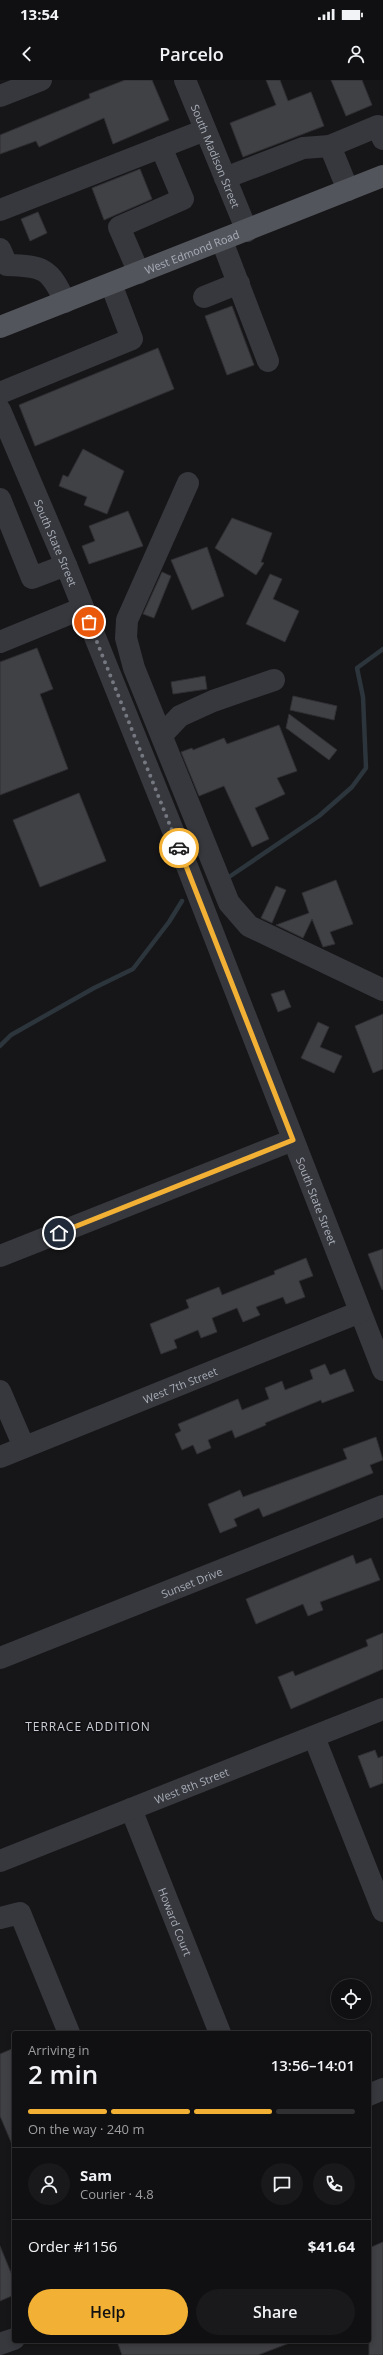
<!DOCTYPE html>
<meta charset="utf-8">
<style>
body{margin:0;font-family:"Open Sans",sans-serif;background:#19191b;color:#f1f3f6;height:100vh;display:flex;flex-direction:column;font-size:15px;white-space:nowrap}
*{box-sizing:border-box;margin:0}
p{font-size:13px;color:#9c9d9f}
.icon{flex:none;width:22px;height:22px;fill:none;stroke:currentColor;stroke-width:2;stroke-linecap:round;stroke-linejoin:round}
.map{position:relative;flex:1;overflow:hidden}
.details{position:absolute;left:12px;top:1951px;width:359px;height:312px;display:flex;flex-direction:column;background:#101012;border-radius:4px;box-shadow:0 2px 6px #0003,0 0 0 1px #303032}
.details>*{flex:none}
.tools{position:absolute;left:331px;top:1899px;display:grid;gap:8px}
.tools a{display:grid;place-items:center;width:40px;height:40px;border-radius:50%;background:#101012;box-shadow:0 2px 6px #0003,0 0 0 1px #303032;font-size:20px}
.pin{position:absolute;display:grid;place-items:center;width:34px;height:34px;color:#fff;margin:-17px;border:2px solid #fff;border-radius:50%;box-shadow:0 1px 4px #0007}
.courier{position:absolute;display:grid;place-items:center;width:40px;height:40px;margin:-20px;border:3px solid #f2b134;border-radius:50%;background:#fff;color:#222;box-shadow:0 1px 5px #0007}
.headline em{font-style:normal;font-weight:600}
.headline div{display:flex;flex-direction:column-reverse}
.headline{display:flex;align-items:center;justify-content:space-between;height:68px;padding:0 16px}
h1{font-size:26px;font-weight:600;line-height:30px}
.bar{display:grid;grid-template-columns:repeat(4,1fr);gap:6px 4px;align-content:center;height:48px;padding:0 16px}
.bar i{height:5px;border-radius:3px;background:#303032}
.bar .selected{background:#f2b134}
.bar p{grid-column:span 4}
.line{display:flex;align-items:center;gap:10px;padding:0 16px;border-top:1px solid #303032}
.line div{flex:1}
.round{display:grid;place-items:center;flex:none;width:42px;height:42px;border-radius:21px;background:#19191b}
.action{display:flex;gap:8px;margin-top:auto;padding:8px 16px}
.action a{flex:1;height:46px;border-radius:24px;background:#f2b134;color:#111;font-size:16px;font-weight:600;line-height:46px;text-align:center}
.action a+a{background:#19191b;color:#f1f3f6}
.status{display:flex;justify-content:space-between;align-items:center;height:28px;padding:0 20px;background:#101012;direction:ltr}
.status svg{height:11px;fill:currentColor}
header{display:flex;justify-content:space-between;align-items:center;height:52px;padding:0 16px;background:#101012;font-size:18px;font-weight:600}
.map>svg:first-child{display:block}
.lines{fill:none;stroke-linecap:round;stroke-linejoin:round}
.stream{stroke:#2c353c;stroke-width:4.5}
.building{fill:#404145;stroke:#303034}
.minor{stroke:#37383d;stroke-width:22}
.major{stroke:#53555c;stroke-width:22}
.done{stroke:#757880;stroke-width:4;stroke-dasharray:0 7.2}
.route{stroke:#f2b134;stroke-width:5}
.labels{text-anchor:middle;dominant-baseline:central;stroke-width:3;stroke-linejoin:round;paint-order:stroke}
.street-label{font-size:11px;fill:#a8adb8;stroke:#111113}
.neighbourhood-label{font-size:12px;letter-spacing:1px;fill:#c9ccd4;stroke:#111113}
</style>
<div class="status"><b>13:54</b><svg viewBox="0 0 49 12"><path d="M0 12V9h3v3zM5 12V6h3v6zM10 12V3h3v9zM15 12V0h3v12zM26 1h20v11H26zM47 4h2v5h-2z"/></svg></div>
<header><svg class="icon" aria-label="back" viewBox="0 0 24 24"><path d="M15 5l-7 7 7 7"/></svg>Parcelo<svg class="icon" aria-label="person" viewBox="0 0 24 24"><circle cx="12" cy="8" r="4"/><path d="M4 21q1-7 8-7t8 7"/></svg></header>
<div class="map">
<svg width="383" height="2275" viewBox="0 0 383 2275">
<rect width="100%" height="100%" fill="#161618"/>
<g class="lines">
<g class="stream">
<path d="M229 797 319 736 352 707 366 688 363 617 357 588 383 569"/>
<path d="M0 966 11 955 94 908 133 889 169 842 182 821"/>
</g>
</g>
<g class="building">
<path d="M125 0H152L169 40 113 64 104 38 39 67 36 61 0 74V55L90 18 89 14Z"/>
<path d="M266 0H280L288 21 311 12 324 46 243 77 230 43 276 25Z"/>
<path d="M331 0H362L372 25 346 36Z"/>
<path d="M140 89 152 119 104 140 92 108Z"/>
<path d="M38 132 47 153 30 161 21 139Z"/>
<path d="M232 226 254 285 227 295 205 236Z"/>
<path d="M158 268 174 309 35 366 19 325Z"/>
<path d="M83 369 124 391 107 434 84 425 87 417 59 406 63 395 68 397Z"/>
<path d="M128 431 143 466 89 484 82 466 95 461 89 446Z"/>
<path d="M232 438 272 453 261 482 264 483 256 495 215 468Z"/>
<path d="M207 467 224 516 192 530 171 480Z"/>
<path d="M162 492 171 496 154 538 143 534Z"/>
<path d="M270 494 282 499 273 519 299 531 285 562 246 544Z"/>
<path d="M37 568 53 609 40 614 68 689 0 715V582Z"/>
<path d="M205 596 207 609 173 614 171 602Z"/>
<path d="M293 616 337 626 334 640 290 630Z"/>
<path d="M289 634 337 670 329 680 286 648Z"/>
<path d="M279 645 297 691 277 698 285 714 255 728 269 759 252 767 224 706 199 716 181 672 192 668 193 670 224 658 227 664Z"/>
<path d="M79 713 106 781 40 807 13 740Z"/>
<path d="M336 800 353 844 330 852 335 864 323 867 312 839 303 858 276 845 309 833 302 813Z"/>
<path d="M276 806 286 810 272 843 261 838Z"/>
<path d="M284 910 291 927 278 932 271 914Z"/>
<path d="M383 934V989L373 993 355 946Z"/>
<path d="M318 942 329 947 320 967 342 976 334 993 301 978Z"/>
<path d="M383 1169V1209L382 1210 368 1174Z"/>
<path d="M306 1178 313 1196 299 1201 305 1217 286 1224 283 1217 256 1227 260 1235 243 1242 237 1228 212 1238 217 1252 201 1258 198 1250 174 1260 177 1268 161 1274 150 1244 189 1228 186 1220 219 1207 222 1215 275 1194 274 1191Z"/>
<path d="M325 1284 330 1295 345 1289 354 1311 322 1323 321 1320 265 1343 266 1345 235 1358 232 1350 208 1360 211 1368 197 1374 193 1365 182 1370 175 1354 181 1351 178 1344 238 1319 242 1330 269 1319 265 1308 282 1301 285 1310 313 1299 310 1290Z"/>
<path d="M376 1357 383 1380 370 1385 373 1393 263 1437 259 1428 234 1439 237 1446 220 1453 208 1424 240 1410 243 1417 347 1379 343 1369Z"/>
<path d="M353 1475 356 1484 371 1478 380 1500 320 1522 323 1530 308 1536 303 1524 256 1544 246 1519Z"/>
<path d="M383 1553V1589L291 1629 278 1597 293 1591 295 1596 368 1566 366 1560Z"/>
<path d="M375 1670 378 1678 383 1676V1703L370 1708 358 1676Z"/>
<path d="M14 1968V2069L0 2036V1974Z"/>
<path d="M383 2162V2275H369V2168Z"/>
<path d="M0 2166 14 2200V2215L0 2221Z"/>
<path d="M117 2261H291L292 2262 258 2275H122Z"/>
</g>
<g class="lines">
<g class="minor">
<path id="s1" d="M185 0 247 151"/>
<path d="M0 16 41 0"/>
<path d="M225 98 303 68 330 66"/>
<path d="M348 110 330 66 378 46 383 59"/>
<path d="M0 130 205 50"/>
<path d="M222 161 268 281"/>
<path d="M0 169 7 185C43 186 50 188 65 222"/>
<path d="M139 193 119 147 183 119 161 67"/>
<path d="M204 217 239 203"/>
<path d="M0 313 132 259 111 204"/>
<path id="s2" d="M0 330 66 485 178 763 383 1290"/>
<path d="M188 403 127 540 126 558 134 588 229 823 249 846 383 910"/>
<path d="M0 419 32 498 66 485"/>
<path d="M0 562 83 528"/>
<path d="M162 655 180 636 213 621 274 600"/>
<path d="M0 1176 293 1060"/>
<path d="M0 1311 24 1367"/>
<path id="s3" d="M0 1377 360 1232"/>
<path id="s4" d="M0 1578 383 1426"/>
<path d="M314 1657 383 1831"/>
<path id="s5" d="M131 1729 220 1953"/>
<path id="s6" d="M0 1781 383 1629"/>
<path d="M0 1838 20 1833 69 1953"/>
<path d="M369 2015 383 2009"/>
<path d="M0 2264 14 2259"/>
</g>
<path class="major" id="s7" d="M0 247 383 96"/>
</g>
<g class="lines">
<path class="done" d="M89 542 179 768"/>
<path class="route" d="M59 1153 293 1060 179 768"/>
</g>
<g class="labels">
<g class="street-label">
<text stroke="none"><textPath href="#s1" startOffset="82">South Madison Street</textPath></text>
<text stroke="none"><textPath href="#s7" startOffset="206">West Edmond Road</textPath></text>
<text stroke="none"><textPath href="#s2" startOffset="144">South State Street</textPath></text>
<text stroke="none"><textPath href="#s2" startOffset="852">South State Street</textPath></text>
<text stroke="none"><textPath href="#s3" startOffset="194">West 7th Street</textPath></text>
<text stroke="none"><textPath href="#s4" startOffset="206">Sunset Drive</textPath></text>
<text stroke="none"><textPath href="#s6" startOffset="206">West 8th Street</textPath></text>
<text stroke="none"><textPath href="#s5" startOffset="121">Howard Court</textPath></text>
</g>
<g class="neighbourhood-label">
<text x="88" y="1646">TERRACE ADDITION</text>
</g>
</g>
</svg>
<div class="tools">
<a><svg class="icon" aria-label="locate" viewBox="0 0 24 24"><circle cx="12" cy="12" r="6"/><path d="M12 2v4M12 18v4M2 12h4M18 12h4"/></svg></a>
</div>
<div class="pin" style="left:89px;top:542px;background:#ea580c"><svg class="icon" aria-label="bag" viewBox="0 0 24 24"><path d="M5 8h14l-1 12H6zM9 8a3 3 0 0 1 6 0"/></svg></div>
<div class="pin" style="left:59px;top:1153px;background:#1f2937"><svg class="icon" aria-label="home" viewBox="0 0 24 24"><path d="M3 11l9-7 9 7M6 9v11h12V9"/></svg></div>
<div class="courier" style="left:179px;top:768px"><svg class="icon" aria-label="car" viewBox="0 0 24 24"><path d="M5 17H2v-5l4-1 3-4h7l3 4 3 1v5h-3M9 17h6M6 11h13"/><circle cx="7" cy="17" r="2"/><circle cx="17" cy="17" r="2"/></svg></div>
<section class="details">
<div class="headline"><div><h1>2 min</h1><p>Arriving in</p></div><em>13:56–14:01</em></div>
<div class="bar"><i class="selected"></i><i class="selected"></i><i class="selected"></i><i></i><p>On the way · 240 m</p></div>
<div class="line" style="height:72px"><a class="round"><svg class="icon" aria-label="person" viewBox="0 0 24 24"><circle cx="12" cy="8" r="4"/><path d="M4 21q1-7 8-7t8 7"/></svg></a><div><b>Sam</b><p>Courier · 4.8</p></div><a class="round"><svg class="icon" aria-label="chat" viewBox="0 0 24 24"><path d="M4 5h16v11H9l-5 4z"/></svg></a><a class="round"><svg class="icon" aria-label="phone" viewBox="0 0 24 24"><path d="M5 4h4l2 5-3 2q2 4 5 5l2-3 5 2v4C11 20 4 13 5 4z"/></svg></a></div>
<div class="line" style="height:52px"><div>Order #1156</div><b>$41.64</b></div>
<div class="action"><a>Help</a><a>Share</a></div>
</section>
</div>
